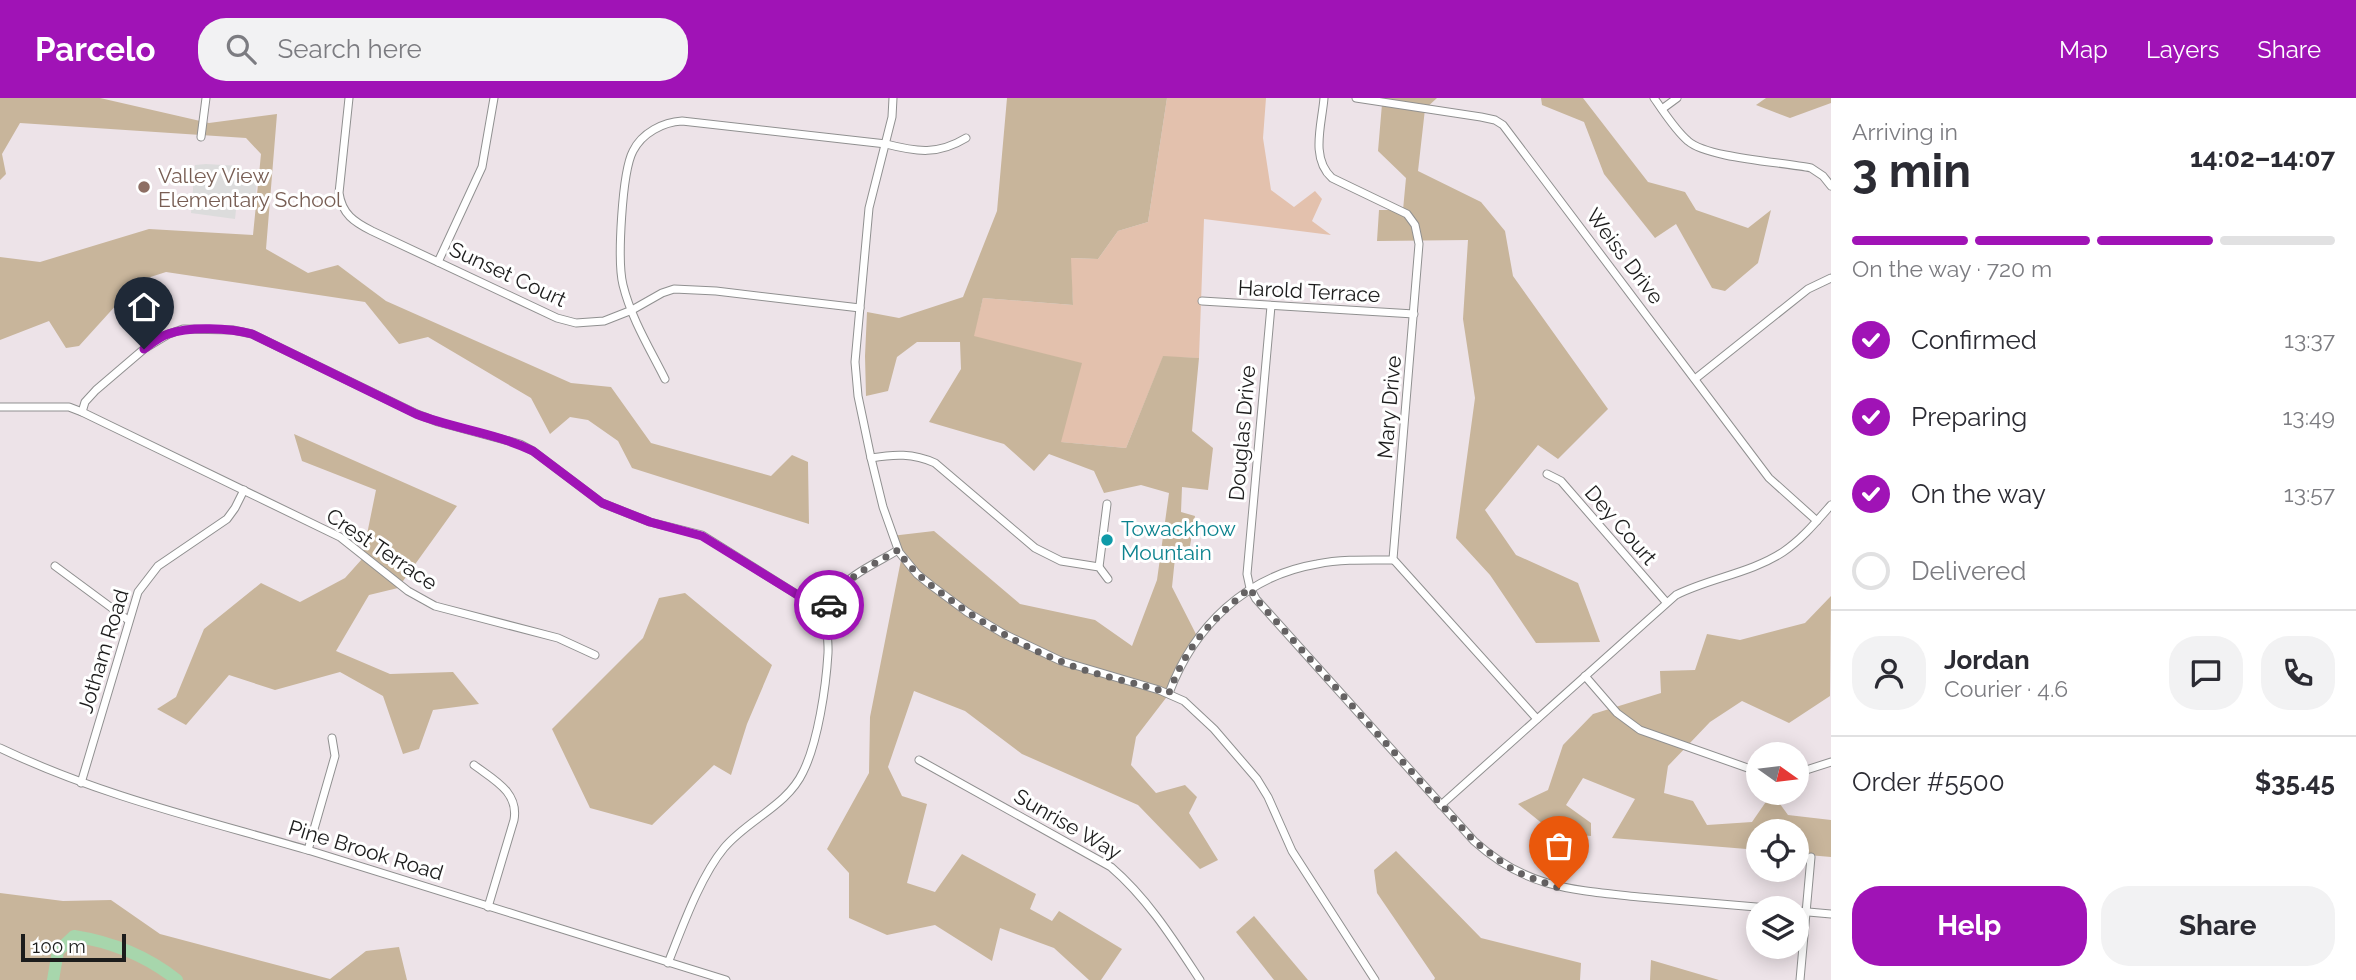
<!DOCTYPE html>
<meta charset="utf-8">
<style>
body{margin:0;font-family:Raleway,sans-serif;background:#f2f2f3;color:#2b2b33;height:100vh;display:flex;flex-direction:column;font-size:26px;white-space:nowrap}
*{box-sizing:border-box;margin:0}
p{font-size:23px;color:#7c7c81}
.icon{flex:none;width:38px;height:38px;fill:none;stroke:currentColor;stroke-width:2;stroke-linecap:round;stroke-linejoin:round}
.map{position:relative;flex:1;overflow:hidden}
.panel{display:flex;flex-direction:column;background:#fff;width:525px}
.panel>*{flex:none}
.needle{width:46px;rotate:104deg}
.fabs{position:absolute;left:1746px;top:644px;display:grid;gap:14px}
.fabs a{display:grid;place-items:center;width:63px;height:63px;border-radius:50%;background:#fff;box-shadow:0 4px 18px #0003;font-size:35px}
.scale{position:absolute;left:21px;bottom:18px;width:105px;box-sizing:border-box;padding-left:7px;border:4px solid #1c1c1c;border-top:0;font-size:19px;line-height:24px;white-space:nowrap;color:#1c1c1c;-webkit-text-stroke:5px #fff;paint-order:stroke}
.pin{position:absolute;display:grid;place-items:center;width:60px;height:60px;color:#fff;margin:-72px -30px;border-radius:50% 50% 50% 0;rotate:-45deg;box-shadow:0 0 7px #0007}
.pin .icon{rotate:45deg}
.courier{position:absolute;display:grid;place-items:center;width:70px;height:70px;margin:-35px;border:5px solid #a013b6;border-radius:50%;background:#fff;color:#222;box-shadow:0 2px 9px #0007}
.summary em{font-style:normal;font-weight:700}
.summary div{display:flex;flex-direction:column-reverse}
.summary{display:flex;align-items:center;justify-content:space-between;height:119px;padding:0 21px}
h1{font-size:46px;font-weight:700;line-height:52px}
.bar{display:grid;grid-template-columns:repeat(4,1fr);gap:10px 7px;align-content:center;height:84px;padding:0 21px}
.bar i{height:9px;border-radius:5px;background:#e1e1e2}
.bar .current{background:#a013b6}
.bar p{grid-column:span 4}
.line{display:flex;align-items:center;gap:18px;padding:0 21px;border-top:2px solid #e1e1e2}
.line div{flex:1}
.round{display:grid;place-items:center;flex:none;width:74px;height:74px;border-radius:28px;background:#f2f2f3}
ol{padding:0 21px;list-style:none}
li{display:flex;align-items:center;gap:21px;height:77px}
li p{margin-inline-start:auto}
li .icon{padding:7px;border-radius:50%;background:#a013b6;color:#fff;stroke-width:4}
li:last-child{color:#7c7c81}
li i{width:38px;height:38px;border:4px solid #e1e1e2;border-radius:50%}
.button{display:flex;gap:14px;margin-top:auto;padding:14px 21px}
.button a{flex:1;height:80px;border-radius:28px;background:#a013b6;color:#fff;font-size:28px;font-weight:700;line-height:80px;text-align:center}
.button a+a{background:#f2f2f3;color:#2b2b33}
header{display:flex;align-items:center;gap:42px;box-sizing:border-box;height:98px;padding:0 35px;background:#a013b6;color:#fff}
header strong{font-size:33px}
nav{display:flex;gap:38px;margin-inline-start:auto;font-size:24px}
.search{width:490px;height:63px;background:#f2f2f3;display:flex;align-items:center;gap:18px;box-sizing:border-box;padding:0 24px;border-radius:28px;color:#7c7c81;font-size:26px}
main{display:flex;flex:1;min-height:0}
.map>svg:first-child{display:block}
.grass{fill:#e3c1ad}
.forest{fill:#c8b59b}
.parking{fill:#dcdcdc}
.lines{fill:none;stroke-linecap:round;stroke-linejoin:round}
.river{stroke:#a7d6ac;stroke-width:12}
.minor-casing{stroke:#909090;stroke-width:9}
.minor{stroke:#fff;stroke-width:7}
.done{stroke:#656263;stroke-width:7;stroke-dasharray:0 12.6}
.route{stroke:#a013b6;stroke-width:9}
.education-dot{fill:#8d6e63;stroke:#fff;stroke-width:2.5}
.culture-dot{fill:#0f9aa8;stroke:#fff;stroke-width:2.5}
.labels{text-anchor:middle;dominant-baseline:central;stroke-width:6;stroke-linejoin:round;paint-order:stroke}
.education-label{font-size:21px;fill:#785e54;stroke:#fff;text-anchor:start}
.street-label{font-size:21px;fill:#1c1c1c;stroke:#fff}
.culture-label{font-size:21px;fill:#0d838f;stroke:#fff;text-anchor:start}
</style>
<header>
<strong>Parcelo</strong>
<div class="search"><svg class="icon" aria-label="search" viewBox="0 0 24 24"><circle cx="10" cy="10" r="6"/><path d="M15 15l6 6"/></svg>Search here</div>
<nav><a>Map</a><a>Layers</a><a>Share</a></nav>
</header>
<main>
<div class="map">
<svg width="1831" height="882" viewBox="0 0 1831 882">
<rect width="100%" height="100%" fill="#ede3e8"/>
<path class="grass" d="M1167 0H1266L1263 40 1271 92 1294 109 1315 93 1322 101 1312 123 1331 137 1204 121 1199 260 1163 259 1126 350 1060 344 973 238 983 200 1073 207 1070 160 1098 161 1118 133 1148 124Z"/>
<g class="forest">
<path d="M0 0H100L209 25 277 16 266 151 308 175 338 167 386 203 571 285 611 289 651 345 771 378 792 357 808 364 809 426 632 370 618 343 588 322 570 319 550 336 531 300 428 239 399 246 365 204 166 174 138 183 79 248 66 250 49 223 0 242V159L40 164 149 131 253 137 261 56 246 40 20 25 2 56 6 76 0 82Z"/>
<path d="M1007 0H1167L1148 124 1118 133 1098 161 1071 160 1073 207 983 200 974 238 1082 265 1061 344 1126 350 1163 258 1199 260 1192 333 1213 350 1208 392 1182 389 1181 414 1195 418 1189 454 1176 450 1172 489 1199 542 1169 596 1136 639 1131 667 1156 695 1185 687 1197 699 1189 715 1218 762 1200 771 1138 707 1022 656 965 613 914 593 888 669 902 698 927 706 907 785 935 794 962 756 1036 796 1030 811 1052 823 1059 813 1122 851 1101 882H1089L1054 850 1000 830 992 863 935 827 887 837 849 820V775L827 751 869 675 870 619 901 462 891 438 934 433 1020 506 1095 522 1132 548 1157 482 1169 395 1141 387 1104 395 1094 373 1049 356 1034 373 1004 346 929 324 961 271 960 244H917L897 259 888 293 866 298 865 258 867 214 899 220 963 199 997 113Z"/>
<path d="M1377 0H1437L1425 11 1418 73 1481 104 1505 133 1513 178 1608 311 1558 361 1538 347 1485 412 1516 457 1578 485 1600 544 1536 545 1490 477 1456 440 1475 300 1463 221 1468 142 1377 143 1379 112H1403L1406 80 1378 53 1382 6Z"/>
<path d="M1541 0H1583L1648 84 1685 94 1696 112 1748 130 1771 112 1758 165 1725 193 1712 190 1676 126 1655 140 1604 76 1584 24 1542 7Z"/>
<path d="M1766 0H1831V5L1790 20 1756 7Z"/>
<path d="M294 336 457 408 398 490 369 497 336 553 390 576 453 574 479 606 433 612 419 651 403 656 383 598 340 574 275 592 229 577 186 627 157 611 176 599 204 531 261 485 300 504 345 480 362 461 376 392 302 363Z"/>
<path d="M685 495 772 567 747 626 731 677 714 667 652 727 590 710 552 631 643 540 659 500Z"/>
<path d="M1831 498 1830 598 1789 625 1742 603 1710 624 1668 668 1664 695 1693 703 1707 727 1752 724 1772 695 1788 717 1831 722V759L1797 756V733H1759V752L1612 740 1635 701 1583 680 1566 707 1591 725V738L1554 735 1518 706 1548 692 1563 647 1593 616 1661 595 1660 573 1695 572 1707 536 1740 542 1805 525Z"/>
<path d="M1396 753 1481 840 1581 865 1580 882H1434L1435 880 1377 795 1374 772Z"/>
<path d="M0 795 63 803 111 802 160 836 330 881 366 853 399 849 407 882H0Z"/>
<path d="M1254 818 1308 882H1274L1236 834Z"/>
<path d="M1651 862 1719 882H1720H1650Z"/>
</g>
<path class="parking" d="M206 66 240 68V74L249 75 257 81 255 103 237 102 235 121 191 115 195 67Z"/>
<g class="lines">
<path class="river" d="M53 882 58 853 74 838C112 844 147 858 177 882"/>
<defs>
<g id="minor">
<path d="M349 0 339 95C342 116 354 124 372 133L557 220 576 225 604 223 632 212 662 195 674 191 716 193 860 210"/>
<path d="M893 0 892 19 869 110 855 264 858 298 871 360 883 409 899 454 917 476 932 488 967 514 1004 536 1061 563 1159 592 1184 603 1214 631 1257 681 1268 699 1292 753 1375 882"/>
<path d="M1324 0C1322 26 1310 60 1332 80L1407 116 1415 127 1419 146 1393 461 1537 621"/>
<path d="M1356 0 1481 19 1495 22 1503 27 1769 380 1817 423"/>
<path d="M1654 0C1664 14 1675 32 1688 43 1707 60 1782 64 1811 70L1823 78 1831 88"/>
<path d="M1662 11 1677 0"/>
<path d="M201 39 206 0"/>
<path d="M438 164 482 69 494 0"/>
<path d="M1202 203 1414 216"/>
<path d="M1271 208 1247 476 1250 490 1256 501 1474 743C1526 790 1572 792 1639 799 1682 803 1725 806 1768 810"/>
<path d="M665 281C650 251 631 220 623 187 617 163 622 74 633 53 642 35 663 24 682 23L886 46C917 54 938 57 966 40"/>
<path d="M1695 281 1808 191 1831 180"/>
<path d="M0 309H69L82 314 340 439 408 493 435 508 558 540 595 557"/>
<path d="M82 314 85 304 96 292 144 251 169 236 183 231 233 232 252 236 417 316 438 324 520 346 533 353 602 405 650 424 702 437 809 504 828 510"/>
<path d="M871 360C894 356 913 355 935 365L1035 450 1061 463 1099 469 1108 481"/>
<path d="M1547 376 1561 383 1666 504"/>
<path d="M55 468 128 522"/>
<path d="M1099 469 1107 406"/>
<path d="M1585 578 1617 615 1640 632 1759 674"/>
<path d="M1169 595C1194 528 1246 478 1317 466 1342 461 1368 462 1393 462"/>
<path d="M0 650C100 698 205 722 311 753 450 795 587 840 726 882"/>
<path d="M919 662 1111 769C1148 801 1173 841 1200 882"/>
<path d="M474 667C494 682 519 694 514 722L488 809"/>
<path d="M1797 675 1831 664"/>
<path d="M81 685 138 494 158 468 227 421 235 410 244 392"/>
<path d="M1441 707 1676 497C1710 480 1751 475 1783 454 1802 441 1816 424 1831 407"/>
<path d="M308 752 335 658 332 640"/>
<path d="M1797 813 1831 816"/>
<path d="M668 865C682 830 700 779 724 750 747 722 787 708 803 674 818 644 826 589 828 555 829 534 821 516 834 498 847 477 877 465 898 452"/>
<path d="M1800 882 1811 759"/>
</g>
</defs>
<use href="#minor" class="minor-casing"/>
<use href="#minor" class="minor"/>
</g>
<g class="lines">
<path class="done" d="M829 507C842 480 873 467 898 452 910 472 929 486 948 500 988 530 1033 554 1081 571 1110 580 1140 586 1169 595 1187 546 1211 523 1250 490L1256 501 1474 743 1507 768 1524 777 1559 790"/>
<path class="route" d="M144 251C152 245 159 239 168 236 189 228 230 230 252 236L416 316C455 331 496 335 533 353L602 405 650 424 702 438 809 504 828 510 829 507"/>
</g>
<circle class="education-dot" cx="144" cy="89" r="7"/>
<circle class="culture-dot" cx="1107" cy="442" r="7"/>
<g class="labels">
<g class="education-label">
<text x="158" y="77">Valley View<tspan x="158" dy="24">Elementary School</tspan></text>
</g>
<g class="street-label">
<text transform="translate(1625 158) rotate(53)">Weiss Drive</text>
<text transform="translate(508 176) rotate(25)">Sunset Court</text>
<text transform="translate(1309 193) rotate(3)">Harold Terrace</text>
<text transform="translate(1389 309) rotate(-85)">Mary Drive</text>
<text transform="translate(1242 335) rotate(-85)">Douglas Drive</text>
<text transform="translate(1621 427) rotate(49)">Dey Court</text>
<text transform="translate(382 451) rotate(34)">Crest Terrace</text>
<text transform="translate(103 553) rotate(-73)">Jotham Road</text>
<text transform="translate(1068 726) rotate(30)">Sunrise Way</text>
<text transform="translate(366 752) rotate(17)">Pine Brook Road</text>
</g>
<g class="culture-label">
<text x="1121" y="430">Towackhow<tspan x="1121" dy="24">Mountain</tspan></text>
</g>
</g>
</svg>
<div class="fabs">
<a><svg class="needle" viewBox="-14 -14 28 28"><path d="M0-13l5 13h-10z" fill="#e53935"/><path d="M0 13l5-13h-10z" fill="#7c7c81"/></svg></a>
<a><svg class="icon" aria-label="locate" viewBox="0 0 24 24"><circle cx="12" cy="12" r="6"/><path d="M12 2v4M12 18v4M2 12h4M18 12h4"/></svg></a>
<a><svg class="icon" aria-label="layers" viewBox="0 0 24 24"><path d="M12 4l9 5-9 5-9-5zM3 14l9 5 9-5"/></svg></a>
</div>
<div class="scale">100 m</div>
<div class="pin" style="left:1559px;top:790px;background:#ea580c"><svg class="icon" aria-label="bag" viewBox="0 0 24 24"><path d="M5 8h14l-1 12H6zM9 8a3 3 0 0 1 6 0"/></svg></div>
<div class="pin" style="left:144px;top:251px;background:#1f2937"><svg class="icon" aria-label="home" viewBox="0 0 24 24"><path d="M3 11l9-7 9 7M6 9v11h12V9"/></svg></div>
<div class="courier" style="left:829px;top:507px"><svg class="icon" aria-label="car" viewBox="0 0 24 24"><path d="M5 17H2v-5l4-1 3-4h7l3 4 3 1v5h-3M9 17h6M6 11h13"/><circle cx="7" cy="17" r="2"/><circle cx="17" cy="17" r="2"/></svg></div>
</div>
<section class="panel">
<div class="summary"><div><h1>3 min</h1><p>Arriving in</p></div><em>14:02–14:07</em></div>
<div class="bar"><i class="current"></i><i class="current"></i><i class="current"></i><i></i><p>On the way · 720 m</p></div>
<ol>
<li><svg class="icon" aria-label="check" viewBox="0 0 24 24"><path d="M5 12l5 5 9-10"/></svg>Confirmed<p>13:37</p></li>
<li><svg class="icon" aria-label="check" viewBox="0 0 24 24"><path d="M5 12l5 5 9-10"/></svg>Preparing<p>13:49</p></li>
<li><svg class="icon" aria-label="check" viewBox="0 0 24 24"><path d="M5 12l5 5 9-10"/></svg>On the way<p>13:57</p></li>
<li><i></i>Delivered</li>
</ol>
<div class="line" style="height:126px"><a class="round"><svg class="icon" aria-label="person" viewBox="0 0 24 24"><circle cx="12" cy="8" r="4"/><path d="M4 21q1-7 8-7t8 7"/></svg></a><div><b>Jordan</b><p>Courier · 4.6</p></div><a class="round"><svg class="icon" aria-label="chat" viewBox="0 0 24 24"><path d="M4 5h16v11H9l-5 4z"/></svg></a><a class="round"><svg class="icon" aria-label="phone" viewBox="0 0 24 24"><path d="M5 4h4l2 5-3 2q2 4 5 5l2-3 5 2v4C11 20 4 13 5 4z"/></svg></a></div>
<div class="line" style="height:91px"><div>Order #5500</div><b>$35.45</b></div>
<div class="button"><a>Help</a><a>Share</a></div>
</section>
</main>
